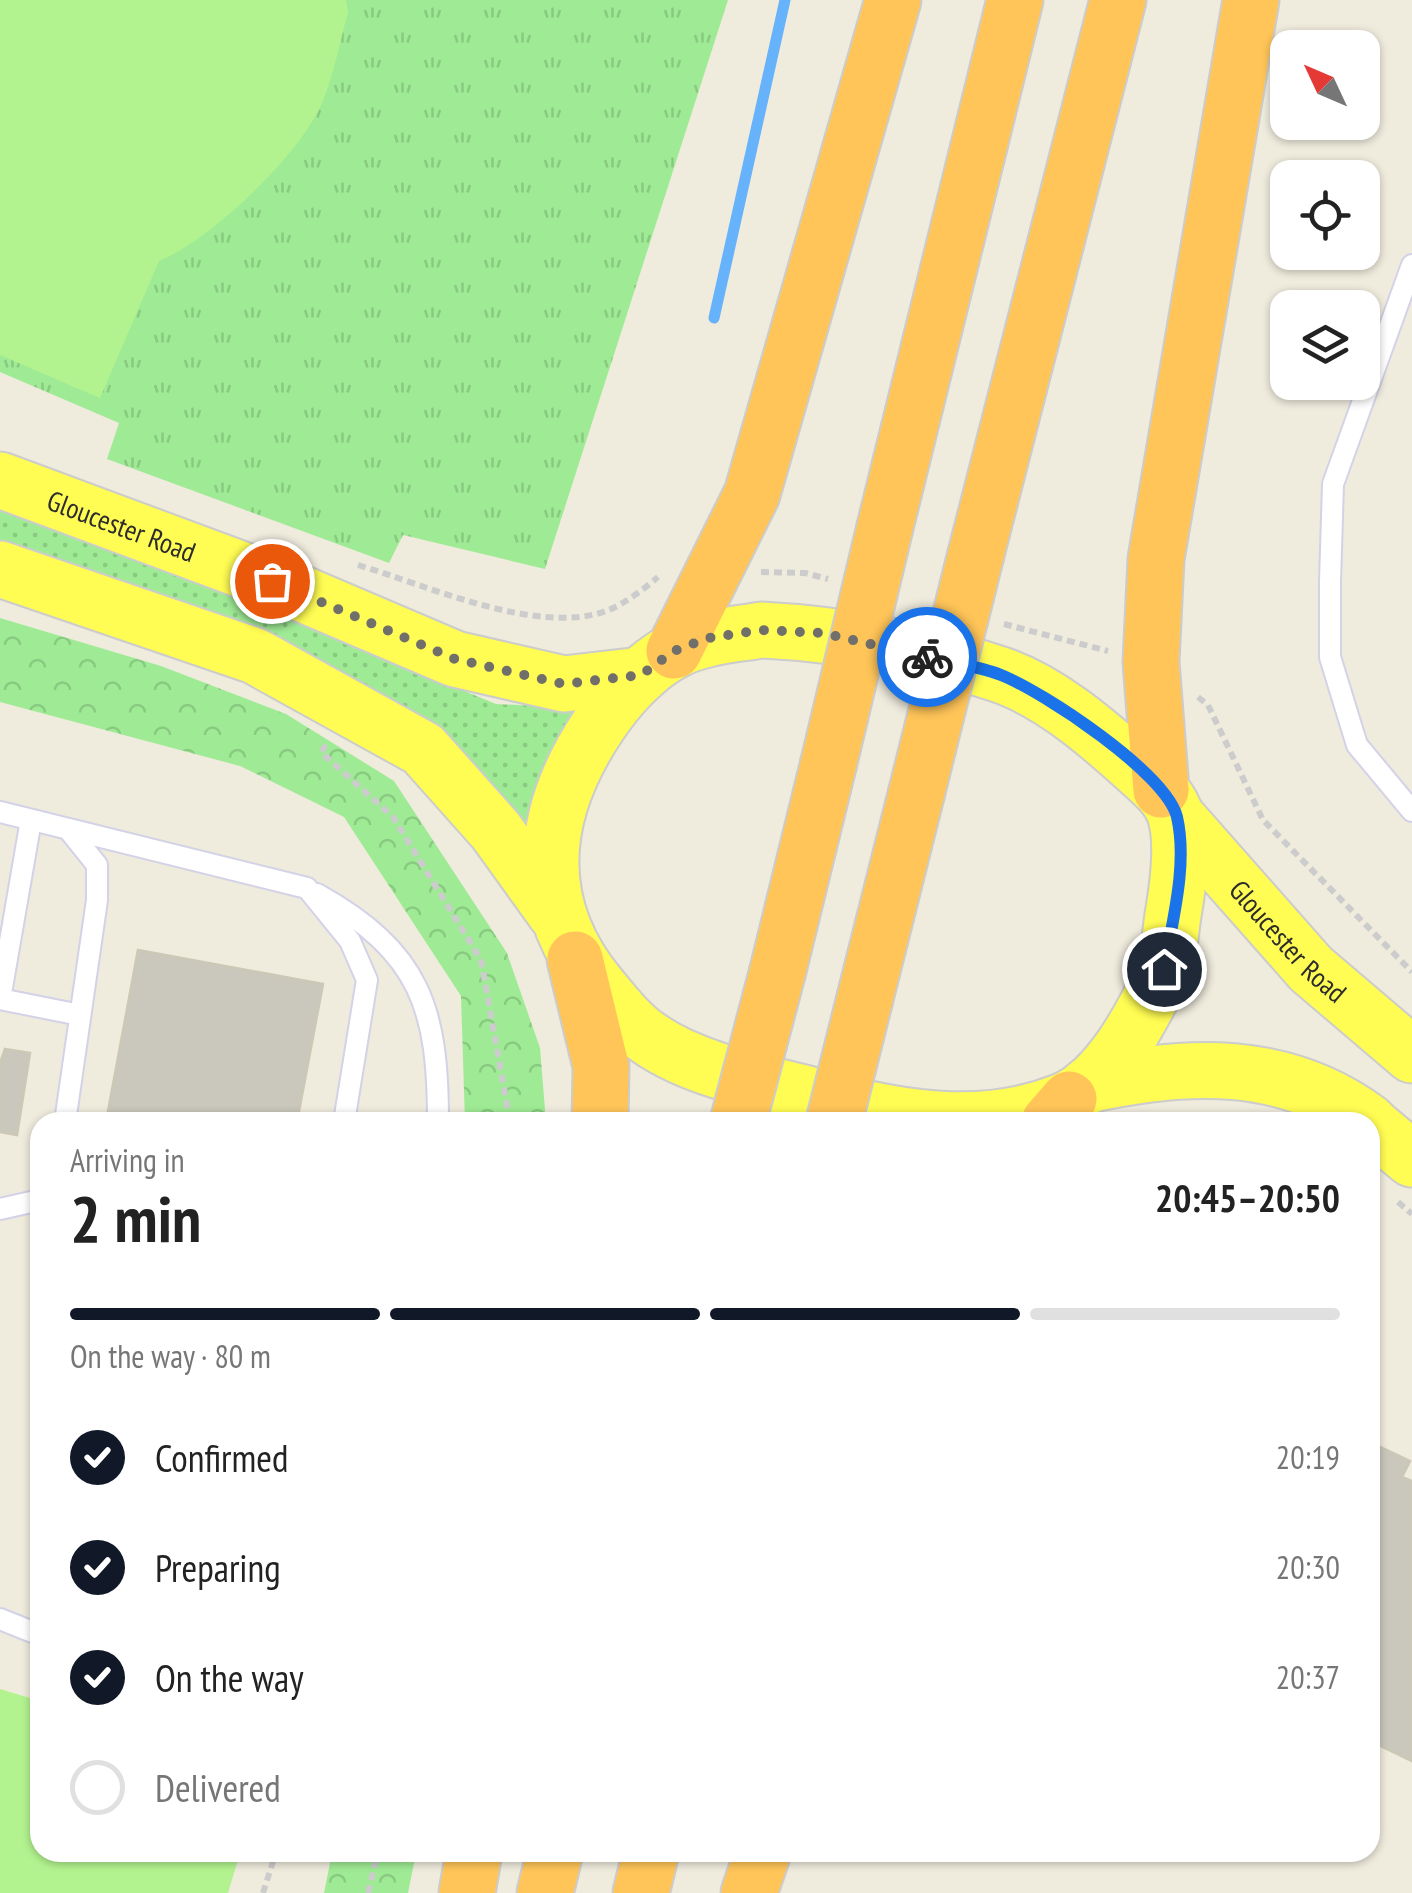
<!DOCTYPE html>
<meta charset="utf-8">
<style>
body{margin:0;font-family:"PT Sans Narrow",sans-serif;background:#f2f2f2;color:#222;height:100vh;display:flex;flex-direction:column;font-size:38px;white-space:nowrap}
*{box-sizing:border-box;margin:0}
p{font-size:32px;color:#767676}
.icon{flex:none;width:55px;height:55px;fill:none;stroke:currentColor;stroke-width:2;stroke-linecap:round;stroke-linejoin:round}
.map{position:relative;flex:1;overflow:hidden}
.panel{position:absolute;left:30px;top:1112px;width:1350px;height:750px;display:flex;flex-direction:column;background:#fff;border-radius:30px;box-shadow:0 2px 8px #0004}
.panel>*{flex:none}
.needle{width:65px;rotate:314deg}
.tools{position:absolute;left:1270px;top:30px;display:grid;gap:20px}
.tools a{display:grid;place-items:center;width:110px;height:110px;border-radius:20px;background:#fff;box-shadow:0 2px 8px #0004;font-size:50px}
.pin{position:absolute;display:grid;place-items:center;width:85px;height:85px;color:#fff;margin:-42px;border:5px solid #fff;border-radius:50%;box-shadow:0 2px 10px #0007}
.courier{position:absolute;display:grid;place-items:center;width:100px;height:100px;margin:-50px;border:8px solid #1a73e8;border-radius:50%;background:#fff;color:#222;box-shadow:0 2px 12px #0007}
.summary em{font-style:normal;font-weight:800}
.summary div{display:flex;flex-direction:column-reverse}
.summary{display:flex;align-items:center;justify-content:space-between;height:170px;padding:0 40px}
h1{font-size:65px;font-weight:800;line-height:75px}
.bar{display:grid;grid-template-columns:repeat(4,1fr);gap:15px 10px;align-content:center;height:120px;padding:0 40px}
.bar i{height:12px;border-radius:8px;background:#e0e0e0}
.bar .current{background:#111827}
.bar p{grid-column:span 4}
ol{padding:0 40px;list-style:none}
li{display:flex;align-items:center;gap:30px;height:110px}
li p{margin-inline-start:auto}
li .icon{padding:10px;border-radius:50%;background:#111827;color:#fff;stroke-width:4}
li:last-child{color:#767676}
li i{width:55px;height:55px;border:5px solid #e0e0e0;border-radius:50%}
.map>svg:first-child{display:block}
.grass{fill:url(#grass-dots)}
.forest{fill:url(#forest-crowns)}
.park{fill:url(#park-tufts)}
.pitch{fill:#b3f38f}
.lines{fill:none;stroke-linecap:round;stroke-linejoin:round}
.stream{stroke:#66b3fb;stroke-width:11}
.building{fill:#cac8bc;stroke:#cbc8b6;stroke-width:2.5}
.service-casing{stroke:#d3d2e6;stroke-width:24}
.primary-casing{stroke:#ccc;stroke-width:59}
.motorway-casing{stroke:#ccc;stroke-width:59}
.path{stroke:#ccc;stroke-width:6;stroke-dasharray:8 5;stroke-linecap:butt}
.service{stroke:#fff;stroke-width:20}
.primary{stroke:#fffc53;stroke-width:55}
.motorway{stroke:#ffc559;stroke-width:55}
.motorway-bridge-casing{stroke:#ccc;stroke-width:59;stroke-linecap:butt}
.motorway-bridge{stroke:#ffc559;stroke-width:55}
.done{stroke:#706f6a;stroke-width:10;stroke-dasharray:0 18}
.route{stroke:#1a73e8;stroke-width:12}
.labels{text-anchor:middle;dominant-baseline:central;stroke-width:10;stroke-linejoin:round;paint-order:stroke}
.street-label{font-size:28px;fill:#2c2c2c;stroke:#fff}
</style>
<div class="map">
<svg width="1412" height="1893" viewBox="0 0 1412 1893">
<defs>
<pattern id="grass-dots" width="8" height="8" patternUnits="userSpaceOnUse" patternTransform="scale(2.5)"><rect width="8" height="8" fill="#9feb95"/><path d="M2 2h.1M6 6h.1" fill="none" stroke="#89ca81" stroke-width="1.8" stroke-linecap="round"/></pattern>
<pattern id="forest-crowns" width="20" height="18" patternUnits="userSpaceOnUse" patternTransform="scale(2.5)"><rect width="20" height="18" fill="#9feb95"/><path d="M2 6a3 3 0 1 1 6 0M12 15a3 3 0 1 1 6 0" fill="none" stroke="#89ca81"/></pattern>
<pattern id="park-tufts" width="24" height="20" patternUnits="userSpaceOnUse" patternTransform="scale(2.5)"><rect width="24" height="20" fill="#9feb95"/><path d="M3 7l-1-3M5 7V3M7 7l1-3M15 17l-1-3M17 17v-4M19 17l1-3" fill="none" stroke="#89ca81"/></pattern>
</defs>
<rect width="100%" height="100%" fill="#efebdd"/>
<path class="grass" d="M0 501 496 704 582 708 534 837 0 548Z"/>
<g class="forest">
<path d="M0 618 161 666 286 714 394 781 507 953 540 1048 546 1122H465L461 996 344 817 240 766 0 702Z"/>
<path d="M332 1853H416L408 1893H324Z"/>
</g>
<path class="park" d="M0 0H728L545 569 403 535 389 563 107 459 119 423 0 372Z"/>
<g class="pitch">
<path d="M0 0H346L348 12C340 41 334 73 323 101 301 154 211 240 159 261L100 398 0 355Z"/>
<path d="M0 1689 40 1701V1852L240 1853 228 1893H0Z"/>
</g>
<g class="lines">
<path class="stream" d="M714 318 785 0"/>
</g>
<g class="building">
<path d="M138 950 323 984 297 1122H106Z"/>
<path d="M5 1049 30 1053 17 1135 0 1132V1063Z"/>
<path d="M1378 1446 1410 1461 1402 1477 1412 1481V1761L1370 1741V1463Z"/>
</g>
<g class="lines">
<defs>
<g id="service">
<path d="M1412 265 1333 484 1330 582V657L1357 745 1412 811"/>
<path d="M0 812 307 888 350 941 367 980 344 1122"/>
<path d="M317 894C421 952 438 1009 438 1122"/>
<path d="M0 999 31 820"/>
<path d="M0 999 80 1015"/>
<path d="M65 1122 97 900V865L68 829"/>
<path d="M0 1209 40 1200"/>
<path d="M0 1619 40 1635"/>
</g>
<g id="primary">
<path id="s1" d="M0 480 272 581 455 659 564 684 641 675"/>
<path d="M0 569 255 656 423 749 496 831 555 913"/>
<path d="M761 630C839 634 923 649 998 674 1047 690 1093 729 1131 763 1147 778 1170 794 1176 817 1184 846 1178 886 1173 915 1170 935 1169 958 1161 976 1142 1018 1108 1082 1063 1101 985 1132 906 1120 827 1099 769 1083 700 1073 650 1039 630 1026 615 1006 600 988 530 905 540 813 598 726 617 697 644 667 674 651 700 637 732 635 761 630Z"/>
<path id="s2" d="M1176 816 1311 969 1412 1055"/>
<path d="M1088 1085C1186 1063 1285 1059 1369 1122"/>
<path d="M1370 1124 1412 1159"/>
</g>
<g id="motorway">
<path d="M885 527 1015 0"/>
<path d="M976 554 1118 0"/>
<path d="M674 651 752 494 893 0"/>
<path d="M1161 790 1151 662 1156 559 1251 0"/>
<path d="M575 959 601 1066 600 1122"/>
<path d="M778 970 828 766"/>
<path d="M865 998 916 795"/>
<path d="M1049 1122 1069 1099"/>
<path d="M467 1893 474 1852"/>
<path d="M545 1893 555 1852"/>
<path d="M641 1893 651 1852"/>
<path d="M749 1893 763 1852"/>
</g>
</defs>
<use href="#service" class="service-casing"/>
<use href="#primary" class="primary-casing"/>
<use href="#motorway" class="motorway-casing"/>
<g class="path">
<path d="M358 565C426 585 537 636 606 611 623 605 644 589 658 577"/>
<path d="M761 572 805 573 828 579"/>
<path d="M1004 624 1108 651"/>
<path d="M1198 697 1208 705 1263 820 1412 972"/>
<path d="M326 745 321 752 393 817 481 960 510 1122"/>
<path d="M1398 1202 1412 1214"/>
<path d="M263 1893 276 1852"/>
<path d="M368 1893 378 1852"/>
</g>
<use href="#service" class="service"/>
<use href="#primary" class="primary"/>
<use href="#motorway" class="motorway"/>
<defs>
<g id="motorway-bridge">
<path d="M828 766 885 527"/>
<path d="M916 795 976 554"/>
<path d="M738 1122 778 970"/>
<path d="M834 1122 865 998"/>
</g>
</defs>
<use href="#motorway-bridge" class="motorway-bridge-casing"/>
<use href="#motorway-bridge" class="motorway-bridge"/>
</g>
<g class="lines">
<path class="done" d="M272 581 455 659 564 684 641 675 674 651 708 638 761 630 822 633 927 657"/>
<path class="route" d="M927 657C951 663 979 666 1001 675 1044 692 1166 773 1177 817 1188 865 1172 922 1164 969"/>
</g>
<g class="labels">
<g class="street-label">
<text stroke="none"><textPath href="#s1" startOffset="130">Gloucester Road</textPath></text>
<text stroke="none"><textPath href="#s2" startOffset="168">Gloucester Road</textPath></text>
</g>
</g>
</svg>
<div class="tools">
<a><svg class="needle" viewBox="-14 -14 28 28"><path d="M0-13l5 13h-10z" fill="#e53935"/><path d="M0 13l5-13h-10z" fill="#767676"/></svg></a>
<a><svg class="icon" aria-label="locate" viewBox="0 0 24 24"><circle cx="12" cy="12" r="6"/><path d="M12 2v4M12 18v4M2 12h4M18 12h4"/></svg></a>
<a><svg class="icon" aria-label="layers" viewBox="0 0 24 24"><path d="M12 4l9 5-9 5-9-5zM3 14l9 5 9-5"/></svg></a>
</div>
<div class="pin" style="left:272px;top:581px;background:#ea580c"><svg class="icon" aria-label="bag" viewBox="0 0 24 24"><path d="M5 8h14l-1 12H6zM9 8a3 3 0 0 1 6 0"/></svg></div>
<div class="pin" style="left:1164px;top:969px;background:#1f2937"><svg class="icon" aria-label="home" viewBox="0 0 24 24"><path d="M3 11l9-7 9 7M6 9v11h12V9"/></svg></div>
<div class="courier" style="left:927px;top:657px"><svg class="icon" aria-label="bike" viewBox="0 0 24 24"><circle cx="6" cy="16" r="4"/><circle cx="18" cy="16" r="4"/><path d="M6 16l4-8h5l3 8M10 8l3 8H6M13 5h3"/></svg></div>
<section class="panel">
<div class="summary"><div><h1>2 min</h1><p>Arriving in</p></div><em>20:45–20:50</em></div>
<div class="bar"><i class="current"></i><i class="current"></i><i class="current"></i><i></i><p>On the way · 80 m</p></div>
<ol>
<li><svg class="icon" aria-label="check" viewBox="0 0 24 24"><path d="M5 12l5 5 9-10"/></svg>Confirmed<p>20:19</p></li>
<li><svg class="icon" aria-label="check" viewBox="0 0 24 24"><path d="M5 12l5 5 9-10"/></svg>Preparing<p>20:30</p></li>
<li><svg class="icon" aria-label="check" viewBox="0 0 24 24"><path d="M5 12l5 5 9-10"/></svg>On the way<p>20:37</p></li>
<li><i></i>Delivered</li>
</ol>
</section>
</div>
